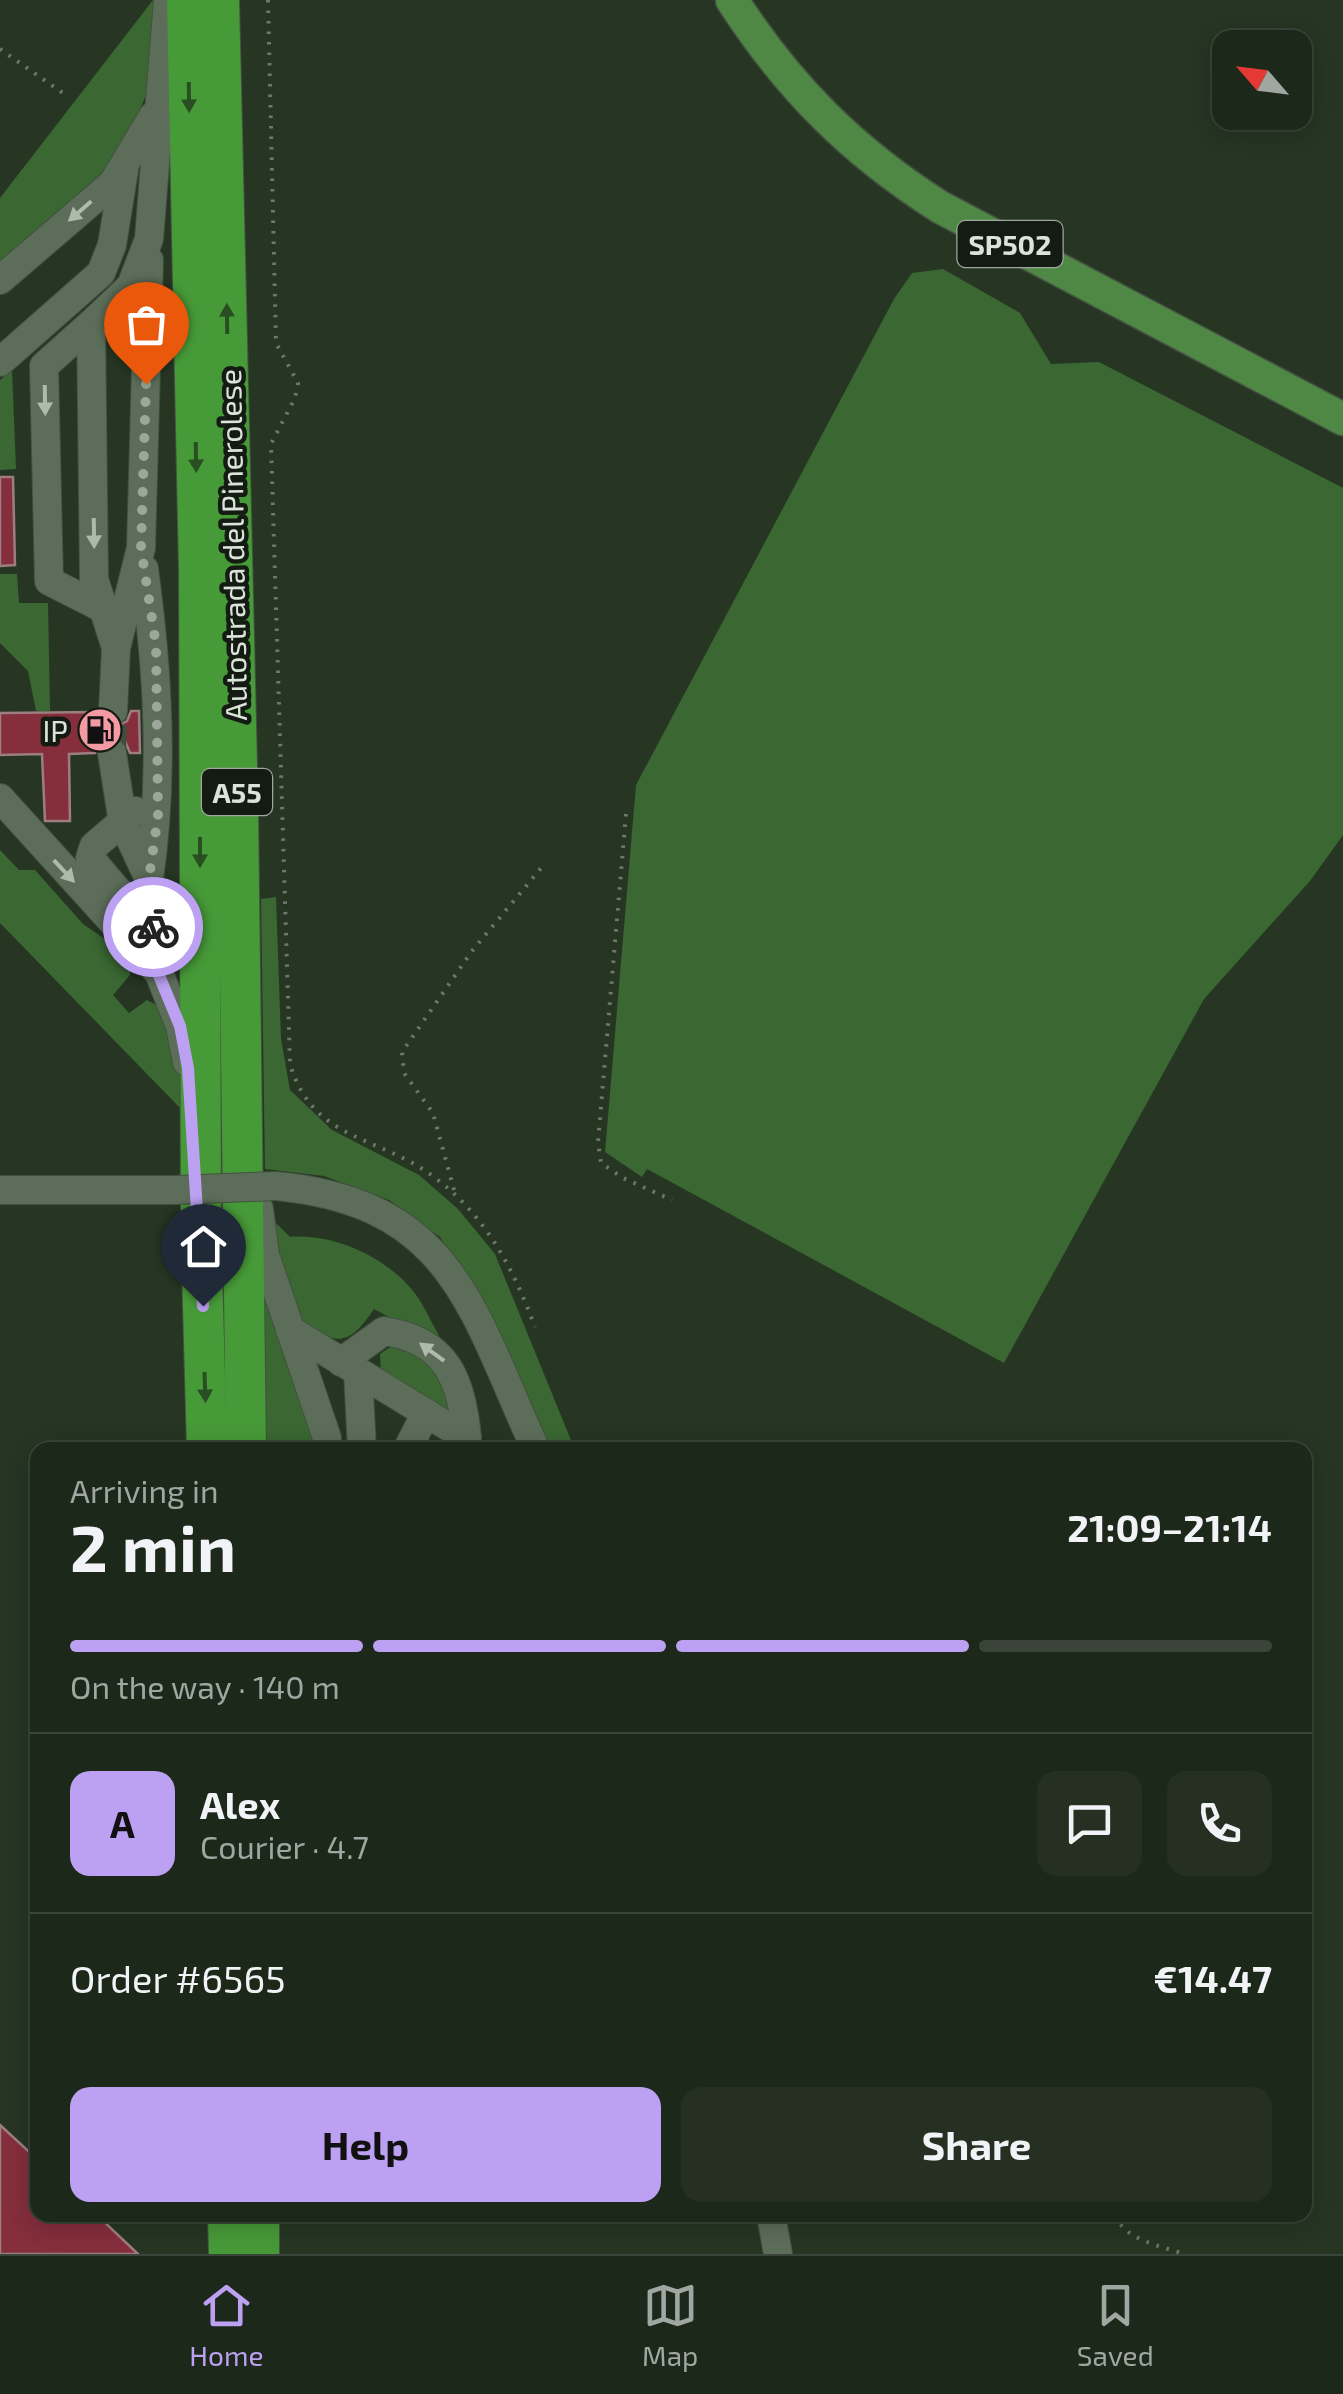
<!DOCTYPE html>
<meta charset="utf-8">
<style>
body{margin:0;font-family:"Exo 2",sans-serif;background:#253023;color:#f1f3f6;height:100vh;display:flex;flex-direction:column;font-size:38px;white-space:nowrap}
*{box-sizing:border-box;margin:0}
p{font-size:32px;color:#a0a6a2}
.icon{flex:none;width:55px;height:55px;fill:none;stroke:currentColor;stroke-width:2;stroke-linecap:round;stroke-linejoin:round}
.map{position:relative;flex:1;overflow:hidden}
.panel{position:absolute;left:30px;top:1442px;width:1282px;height:780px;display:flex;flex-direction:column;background:#1c281a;border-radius:20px;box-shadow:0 5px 25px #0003,0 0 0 2px #3a4439}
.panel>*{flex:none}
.needle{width:65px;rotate:298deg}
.controls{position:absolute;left:1212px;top:30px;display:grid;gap:20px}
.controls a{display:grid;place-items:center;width:100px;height:100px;border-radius:20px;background:#1c281a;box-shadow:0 5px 25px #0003,0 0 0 2px #3a4439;font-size:50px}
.pin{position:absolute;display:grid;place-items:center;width:85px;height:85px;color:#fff;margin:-102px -42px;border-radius:50% 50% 50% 0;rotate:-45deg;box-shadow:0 0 10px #0007}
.pin .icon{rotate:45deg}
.courier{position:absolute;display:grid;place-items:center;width:100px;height:100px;margin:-50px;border:8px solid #bca0f2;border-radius:50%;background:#fff;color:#222;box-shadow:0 2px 12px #0007}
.head em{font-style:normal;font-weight:700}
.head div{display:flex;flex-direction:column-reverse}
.head{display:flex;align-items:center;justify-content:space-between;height:170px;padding:0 40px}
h1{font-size:65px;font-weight:700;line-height:75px}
.bar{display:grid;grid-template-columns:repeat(4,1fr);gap:15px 10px;align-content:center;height:120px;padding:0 40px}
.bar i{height:12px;border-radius:8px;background:#3a4439}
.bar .on{background:#bca0f2}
.bar p{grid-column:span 4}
.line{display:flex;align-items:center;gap:25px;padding:0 40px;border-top:2px solid #3a4439}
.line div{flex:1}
.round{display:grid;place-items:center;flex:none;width:105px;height:105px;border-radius:20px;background:#253023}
.cta{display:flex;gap:20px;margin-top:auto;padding:20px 40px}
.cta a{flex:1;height:115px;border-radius:20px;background:#bca0f2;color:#111;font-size:40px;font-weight:700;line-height:115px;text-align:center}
.cta a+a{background:#253023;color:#f1f3f6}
.tab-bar{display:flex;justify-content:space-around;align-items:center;height:140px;border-top:2px solid #3a4439;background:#1c281a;font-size:28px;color:#a0a6a2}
.tab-bar a{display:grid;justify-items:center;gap:5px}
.tab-bar .on{color:#bca0f2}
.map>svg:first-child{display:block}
.green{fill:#3a6732}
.building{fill:#852e3c;stroke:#9d7e80;stroke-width:2.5}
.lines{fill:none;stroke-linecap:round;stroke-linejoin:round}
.minor-tunnel{stroke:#41503e;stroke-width:28;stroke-dasharray:28 14;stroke-linecap:butt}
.minor-casing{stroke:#435140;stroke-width:30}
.major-casing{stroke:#435140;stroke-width:35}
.highway-casing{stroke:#435140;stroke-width:42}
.path{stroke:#6d7a6a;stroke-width:4;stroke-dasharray:2.5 8;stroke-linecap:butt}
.minor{stroke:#5c6e59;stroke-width:28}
.major{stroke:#4f8845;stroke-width:32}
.highway{stroke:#479a38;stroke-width:40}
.minor-bridge-casing{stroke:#435140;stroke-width:30;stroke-linecap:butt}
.minor-bridge{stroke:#5c6e59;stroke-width:28}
.oneway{fill:#284e21}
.oneway2{fill:#aebbac}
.done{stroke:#9ba799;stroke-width:10;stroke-dasharray:0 18}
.route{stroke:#bca0f2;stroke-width:12}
.labels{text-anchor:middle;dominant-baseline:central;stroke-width:9;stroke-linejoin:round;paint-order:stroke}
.shield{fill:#141b12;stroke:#9fa89d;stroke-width:2.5}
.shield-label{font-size:28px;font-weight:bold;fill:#dae4d8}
.street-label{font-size:30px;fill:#dae4d8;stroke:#141b12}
.poi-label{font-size:30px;fill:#dae4d8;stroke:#141b12;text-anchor:end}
</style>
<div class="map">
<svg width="1343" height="2254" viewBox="0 0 1343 2254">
<rect width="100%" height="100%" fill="#263623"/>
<g class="green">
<path d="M153 0H157L147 93 117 163 0 267V198Z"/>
<path d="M943 269 1020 313 1051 364 1099 362 1343 488V835L1310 881 1204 999 1004 1363 647 1169 642 1177 605 1152 636 785 894 299 912 273Z"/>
<path d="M12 370 16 469 0 470V380Z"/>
<path d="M0 574H17L19 603H48L50 711H36L28 671 0 643Z"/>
<path d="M0 850 19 870H35L83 924 125 953 130 960V975L113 995 129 1013 147 1000 160 1007 179 1058 184 1112 0 923Z"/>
<path d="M276 897 281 1039 290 1090 332 1130 419 1175 458 1209 495 1254 575 1450H546L486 1313 440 1237 389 1200 324 1176 265 1169 261 899Z"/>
<path d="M263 1210 290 1237C336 1233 393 1260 419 1299 428 1314 436 1331 445 1347L374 1309C349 1346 339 1345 301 1325Z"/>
<path d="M266 1295 316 1440V1450H262L259 1297Z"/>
<path d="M395 1344 428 1355 453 1408 446 1412 381 1377 380 1354Z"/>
</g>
<g class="building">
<path d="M0 477H13L15 565 0 566Z"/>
<path d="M131 711H139L140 753H130L125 741 110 736 100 740 95 753 69 754 70 821H45L42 754 0 755V713L96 712 103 725 113 728 127 721Z"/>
<path d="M0 2125 38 2160V2215H97L138 2254H0Z"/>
</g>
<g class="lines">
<path class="minor-tunnel" d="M112 753 113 711"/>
<defs>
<g id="minor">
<path d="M0 280 113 183 153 116"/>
<path d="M91 324 44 366 49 581 104 609"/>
<path d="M0 362 101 273 112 245 124 170"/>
<path d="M144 569C158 672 164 775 149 879"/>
<path d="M116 648 141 548 149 260"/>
<path d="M113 711 116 648 94 579 91 324 131 286 149 239 168 0"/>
<path d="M112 753 123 823 149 879 159 973 180 1026 187 1062"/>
<path d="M0 798 159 973"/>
<path d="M135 811 94 846 90 858 117 890 152 919"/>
<path d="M276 1186C453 1203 471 1308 536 1450"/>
<path d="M0 1190H176"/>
<path d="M259 1209 265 1255 327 1438V1450"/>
<path d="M290 1330 467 1438V1450"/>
<path d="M341 1362 384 1331C447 1340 462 1381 467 1438"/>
<path d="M358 1372 362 1450"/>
<path d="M407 1450 426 1413"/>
<path d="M771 2215 778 2254"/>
</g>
<path id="major" d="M732 0C789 88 852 151 940 207L1343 419"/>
<g id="highway">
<path d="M187 0 199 572 201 1233 207 1450"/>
<path d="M219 0 238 808 246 1450"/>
<path d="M228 2215 229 2254"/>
<path d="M259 2215V2254"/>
</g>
</defs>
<use href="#minor" class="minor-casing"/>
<use href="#major" class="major-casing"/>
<use href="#highway" class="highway-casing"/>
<g class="path">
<path d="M268 0 276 343 298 383 295 398 271 444 290 1064C313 1142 379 1135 434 1177 486 1216 513 1268 535 1327"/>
<path d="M0 49 67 96"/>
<path d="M626 814 598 1142 601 1163 623 1178 672 1200"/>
<path d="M454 1190 433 1113 404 1073 402 1052 472 951 542 867"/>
<path d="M1116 2215C1123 2240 1162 2246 1184 2254"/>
</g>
<use href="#minor" class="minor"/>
<use href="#major" class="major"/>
<use href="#highway" class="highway"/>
<defs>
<path id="minor-bridge" d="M176 1190 276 1186"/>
</defs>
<use href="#minor-bridge" class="minor-bridge-casing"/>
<use href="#minor-bridge" class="minor-bridge"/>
</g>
<defs><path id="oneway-solid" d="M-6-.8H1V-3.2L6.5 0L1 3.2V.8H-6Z" transform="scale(2.5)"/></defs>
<g class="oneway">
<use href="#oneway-solid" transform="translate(189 97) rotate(89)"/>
<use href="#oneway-solid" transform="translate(227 319) rotate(-91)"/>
<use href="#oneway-solid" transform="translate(196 457) rotate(89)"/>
<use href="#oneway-solid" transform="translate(200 852) rotate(90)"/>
<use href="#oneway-solid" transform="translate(205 1387) rotate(88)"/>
</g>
<g class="oneway2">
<use href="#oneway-solid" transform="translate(80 211) rotate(139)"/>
<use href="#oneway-solid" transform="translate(45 400) rotate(89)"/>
<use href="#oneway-solid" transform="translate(94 533) rotate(89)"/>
<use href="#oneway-solid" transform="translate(64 871) rotate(47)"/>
<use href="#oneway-solid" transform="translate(432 1352) rotate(-144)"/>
</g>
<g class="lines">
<path class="done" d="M146 384 141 548 156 645 158 816 149 878 153 927"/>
<path class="route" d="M153 927 158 973 180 1026 188 1068 203 1306"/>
</g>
<defs>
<symbol id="fuel-disc" viewBox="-11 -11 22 22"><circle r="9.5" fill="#f49aa3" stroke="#141b12"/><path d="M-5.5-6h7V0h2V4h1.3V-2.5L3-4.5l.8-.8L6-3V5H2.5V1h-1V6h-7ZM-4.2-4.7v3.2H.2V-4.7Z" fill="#111"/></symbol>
</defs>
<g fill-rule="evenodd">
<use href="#fuel-disc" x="75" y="705" width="50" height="50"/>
</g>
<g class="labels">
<g class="shield">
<rect x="957.5" y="221" width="105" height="46" rx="8"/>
<rect x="202" y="769" width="70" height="46" rx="8"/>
</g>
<g class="shield-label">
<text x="1010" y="244">SP502</text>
<text x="237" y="792">A55</text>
</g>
<g class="street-label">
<text transform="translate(232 545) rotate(-91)">Autostrada del Pinerolese</text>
</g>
<g class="poi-label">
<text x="68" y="730">IP</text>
</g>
</g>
</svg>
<div class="controls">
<a><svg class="needle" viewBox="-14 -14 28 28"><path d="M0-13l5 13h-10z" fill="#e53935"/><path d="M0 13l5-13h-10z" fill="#a0a6a2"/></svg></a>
</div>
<div class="pin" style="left:146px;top:384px;background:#ea580c"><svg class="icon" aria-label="bag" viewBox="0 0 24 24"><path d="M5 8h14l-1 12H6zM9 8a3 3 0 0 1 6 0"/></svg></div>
<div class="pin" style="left:203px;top:1306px;background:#1f2937"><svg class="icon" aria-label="home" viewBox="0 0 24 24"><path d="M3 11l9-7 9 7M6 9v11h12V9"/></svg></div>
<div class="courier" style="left:153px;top:927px"><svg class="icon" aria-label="bike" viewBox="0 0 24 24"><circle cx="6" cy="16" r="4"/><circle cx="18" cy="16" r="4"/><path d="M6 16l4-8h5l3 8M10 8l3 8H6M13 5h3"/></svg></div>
<section class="panel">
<div class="head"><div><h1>2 min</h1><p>Arriving in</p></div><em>21:09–21:14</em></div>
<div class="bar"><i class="on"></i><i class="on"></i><i class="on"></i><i></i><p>On the way · 140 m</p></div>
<div class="line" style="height:180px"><b class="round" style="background:#bca0f2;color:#111">A</b><div><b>Alex</b><p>Courier · 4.7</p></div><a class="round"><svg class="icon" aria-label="chat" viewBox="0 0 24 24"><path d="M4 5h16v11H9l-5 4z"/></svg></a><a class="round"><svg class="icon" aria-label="phone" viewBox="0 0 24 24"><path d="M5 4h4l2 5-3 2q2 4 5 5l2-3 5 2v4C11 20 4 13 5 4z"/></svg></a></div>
<div class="line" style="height:130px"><div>Order #6565</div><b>€14.47</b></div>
<div class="cta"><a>Help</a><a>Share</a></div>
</section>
</div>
<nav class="tab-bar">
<a class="on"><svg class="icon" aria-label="home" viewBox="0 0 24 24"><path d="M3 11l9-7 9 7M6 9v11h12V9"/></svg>Home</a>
<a><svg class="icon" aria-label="map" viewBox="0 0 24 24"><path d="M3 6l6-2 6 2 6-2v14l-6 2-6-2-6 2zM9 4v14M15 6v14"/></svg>Map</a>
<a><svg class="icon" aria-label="saved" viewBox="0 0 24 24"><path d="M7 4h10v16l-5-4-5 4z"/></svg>Saved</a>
</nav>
